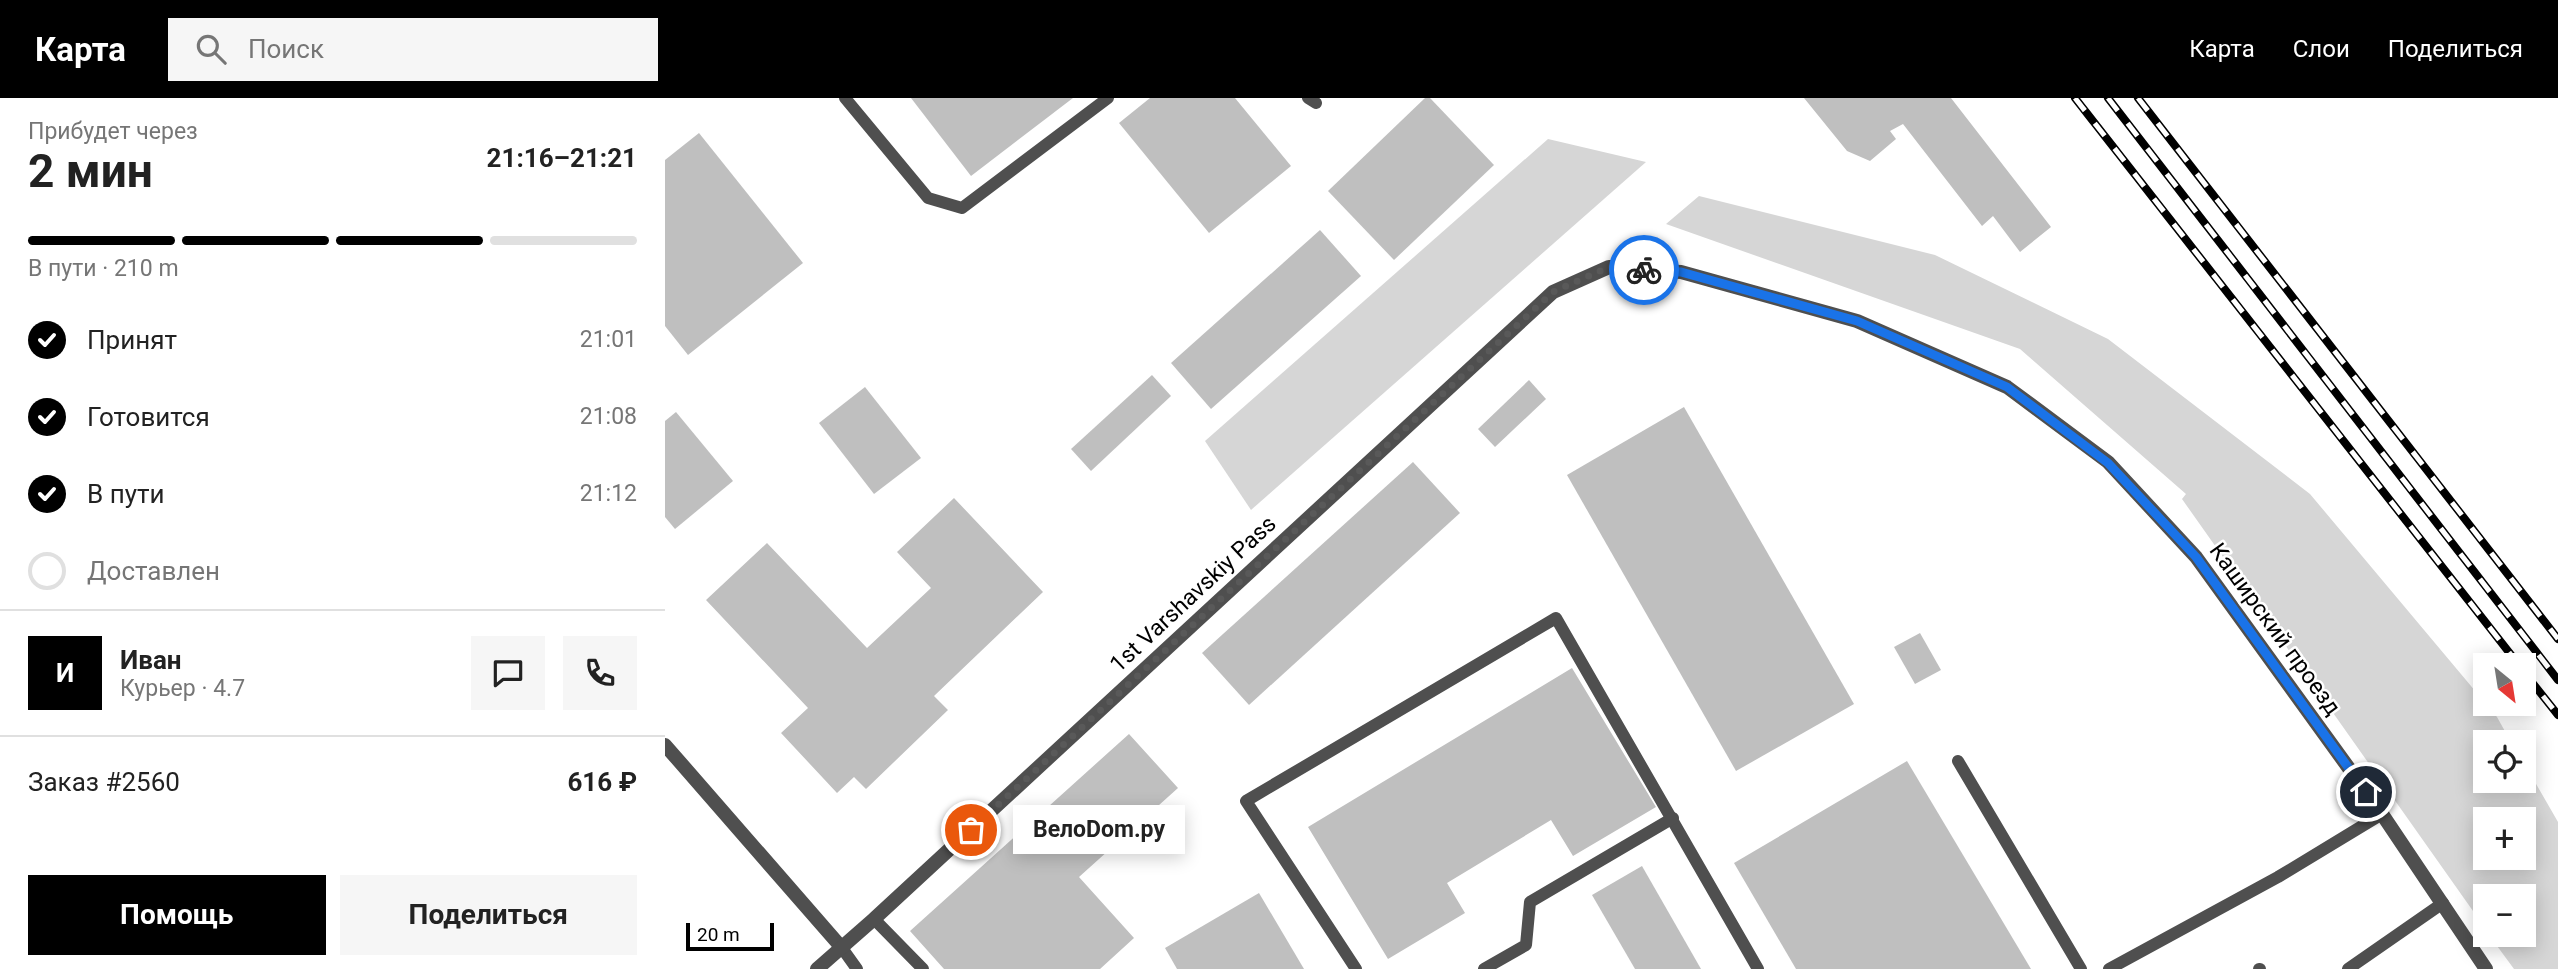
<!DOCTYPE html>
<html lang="ru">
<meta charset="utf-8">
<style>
body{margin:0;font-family:Roboto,sans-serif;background:#f6f6f6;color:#222;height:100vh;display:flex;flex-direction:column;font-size:26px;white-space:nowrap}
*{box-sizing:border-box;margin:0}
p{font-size:23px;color:#767676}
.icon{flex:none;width:38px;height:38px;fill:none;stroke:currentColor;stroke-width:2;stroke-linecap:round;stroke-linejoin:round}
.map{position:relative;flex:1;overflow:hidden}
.side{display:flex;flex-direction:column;background:#fff;width:665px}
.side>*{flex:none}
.needle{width:46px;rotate:150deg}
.controls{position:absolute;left:1808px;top:555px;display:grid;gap:14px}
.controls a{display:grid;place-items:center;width:63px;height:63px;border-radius:0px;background:#fff;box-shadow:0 4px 18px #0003;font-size:35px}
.scale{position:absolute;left:21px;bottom:18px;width:88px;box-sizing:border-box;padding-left:7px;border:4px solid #000;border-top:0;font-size:19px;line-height:24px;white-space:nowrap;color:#000;-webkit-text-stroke:5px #fff;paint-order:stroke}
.pin{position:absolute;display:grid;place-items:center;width:60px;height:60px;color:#fff;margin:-30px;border:4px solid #fff;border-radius:50%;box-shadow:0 2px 7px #0007}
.courier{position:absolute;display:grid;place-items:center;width:70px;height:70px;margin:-35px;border:5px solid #1a73e8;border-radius:50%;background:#fff;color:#222;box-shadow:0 2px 9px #0007}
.bubble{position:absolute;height:49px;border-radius:0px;background:#fff;box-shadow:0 4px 18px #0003;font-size:23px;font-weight:700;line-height:49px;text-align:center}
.overview em{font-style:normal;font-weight:700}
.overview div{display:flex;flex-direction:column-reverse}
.overview{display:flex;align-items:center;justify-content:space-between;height:119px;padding:0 28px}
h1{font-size:46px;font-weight:700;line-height:52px}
.bar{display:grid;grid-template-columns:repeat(4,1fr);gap:10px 7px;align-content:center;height:84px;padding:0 28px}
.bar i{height:9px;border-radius:5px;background:#e0e0e0}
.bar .selected{background:#000}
.bar p{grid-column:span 4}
.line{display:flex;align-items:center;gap:18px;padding:0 28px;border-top:2px solid #e0e0e0}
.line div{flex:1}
.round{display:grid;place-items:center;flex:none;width:74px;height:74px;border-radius:0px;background:#f6f6f6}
ol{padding:0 28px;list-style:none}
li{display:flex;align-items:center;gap:21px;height:77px}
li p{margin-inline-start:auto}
li .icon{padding:7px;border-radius:50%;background:#000;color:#fff;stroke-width:4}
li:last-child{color:#767676}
li i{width:38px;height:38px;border:4px solid #e0e0e0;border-radius:50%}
.primary-button{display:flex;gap:14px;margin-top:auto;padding:14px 28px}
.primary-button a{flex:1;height:80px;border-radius:0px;background:#000;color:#fff;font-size:28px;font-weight:700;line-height:80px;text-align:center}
.primary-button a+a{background:#f6f6f6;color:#222}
header{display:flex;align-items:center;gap:42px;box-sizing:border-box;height:98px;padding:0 35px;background:#000;color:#fff}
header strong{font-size:33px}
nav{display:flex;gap:38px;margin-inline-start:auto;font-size:24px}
.search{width:490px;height:63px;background:#f6f6f6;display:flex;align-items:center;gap:18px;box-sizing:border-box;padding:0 24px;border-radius:0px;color:#767676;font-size:26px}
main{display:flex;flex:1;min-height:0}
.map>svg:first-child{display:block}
.green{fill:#d6d6d6;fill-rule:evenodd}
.building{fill:#bfbfbf}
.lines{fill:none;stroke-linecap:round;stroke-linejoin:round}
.service{stroke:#4f4f4f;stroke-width:12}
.minor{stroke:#4f4f4f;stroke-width:14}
.rail-casing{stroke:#000;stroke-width:8}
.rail{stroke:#fff;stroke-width:5;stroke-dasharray:16;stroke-linecap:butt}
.done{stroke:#595959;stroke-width:7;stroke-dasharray:0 12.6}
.route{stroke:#1a73e8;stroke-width:9}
.labels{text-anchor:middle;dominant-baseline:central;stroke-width:5;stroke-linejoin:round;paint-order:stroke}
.street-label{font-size:23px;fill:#000;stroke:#fff}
</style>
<header>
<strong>Карта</strong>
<div class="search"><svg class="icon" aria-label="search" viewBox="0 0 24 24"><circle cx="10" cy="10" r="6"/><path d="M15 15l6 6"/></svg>Поиск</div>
<nav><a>Карта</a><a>Слои</a><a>Поделиться</a></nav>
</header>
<main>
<section class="side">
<div class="overview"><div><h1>2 мин</h1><p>Прибудет через</p></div><em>21:16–21:21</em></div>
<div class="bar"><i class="selected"></i><i class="selected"></i><i class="selected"></i><i></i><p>В пути · 210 m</p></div>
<ol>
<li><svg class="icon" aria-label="check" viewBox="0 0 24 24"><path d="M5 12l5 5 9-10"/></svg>Принят<p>21:01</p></li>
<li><svg class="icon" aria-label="check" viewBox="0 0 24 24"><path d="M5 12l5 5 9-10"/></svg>Готовится<p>21:08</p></li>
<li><svg class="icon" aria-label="check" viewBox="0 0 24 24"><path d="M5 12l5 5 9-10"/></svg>В пути<p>21:12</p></li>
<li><i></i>Доставлен</li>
</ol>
<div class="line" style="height:126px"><b class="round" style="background:#000;color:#fff">И</b><div><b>Иван</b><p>Курьер · 4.7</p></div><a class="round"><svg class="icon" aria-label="chat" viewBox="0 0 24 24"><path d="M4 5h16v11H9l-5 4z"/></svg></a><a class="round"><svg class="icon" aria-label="phone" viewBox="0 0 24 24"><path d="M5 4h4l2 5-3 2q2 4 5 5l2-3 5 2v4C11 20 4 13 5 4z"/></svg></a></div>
<div class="line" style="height:91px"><div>Заказ #2560</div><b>616 ₽</b></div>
<div class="primary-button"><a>Помощь</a><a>Поделиться</a></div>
</section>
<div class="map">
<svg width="1893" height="871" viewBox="0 0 1893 871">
<rect width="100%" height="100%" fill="#fff"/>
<g class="green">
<path d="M883 41 981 64 586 412 540 343Z"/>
<path d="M1034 98 1270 157 1443 241 1645 396 1832 619 1846 644H1820V682H1858L1859 665 1893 724V871H1849L1824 837 1858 836V798H1820V830L1517 401 1521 396 1355 251 1001 126ZM1820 721H1858V760H1820Z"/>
</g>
<g class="building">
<path d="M246 0H408L306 78Z"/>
<path d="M485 0H570L626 68 544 135 454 25Z"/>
<path d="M760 0H765L829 67 729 162 663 93Z"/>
<path d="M1139 0H1286L1386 129 1355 154 1328 118 1317 128 1238 26 1225 33 1231 41 1205 63 1182 53Z"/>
<path d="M34 35 138 165 23 257 0 228V62Z"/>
<path d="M655 132 696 178 546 311 506 265Z"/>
<path d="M487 277 506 298 426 373 406 351Z"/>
<path d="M864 282 881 301 830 349 813 331Z"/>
<path d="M200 289 256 360 209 396 154 325Z"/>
<path d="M1019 309 1189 606 1071 673 902 377Z"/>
<path d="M11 314 68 383 10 431 0 419V323Z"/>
<path d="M748 364 795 415 584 607 537 555Z"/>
<path d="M289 400 378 494 269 598 283 612 201 691 189 679 172 695 116 635 143 610 41 502 102 445 202 550 266 490 232 454Z"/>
<path d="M1255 535 1276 572 1250 586 1229 549Z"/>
<path d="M907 570 991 709 908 758 886 722 782 785 800 815 723 861 643 729Z"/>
<path d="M464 636 513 690 414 779 469 840 435 871H279L245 833Z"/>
<path d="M1242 663 1366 871H1131L1069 765Z"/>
<path d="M977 768 1036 871H970L927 797Z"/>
<path d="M594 795 639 871H512L500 850Z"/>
</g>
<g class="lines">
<g class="service">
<path d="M180 0 263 100 297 110 443 0"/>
<path d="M643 0 651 5"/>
<path d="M1293 663 1416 871"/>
<path d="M209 821 258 871"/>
<path d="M177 850 192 871"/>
<path d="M691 871 581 703 891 520 1093 871"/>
<path d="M819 871 861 847 865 804 1008 720"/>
<path d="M1444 871 1613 779 1717 716"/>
<path d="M1594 871H1595"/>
<path d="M1683 871 1778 805"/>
</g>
<g class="minor">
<path d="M0 647 177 850"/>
<path d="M152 871 209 821 888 194 944 169 1016 174 1192 223 1342 289 1443 364 1531 459 1717 716 1821 871"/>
</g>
<defs>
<g id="rail">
<path d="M1410 0 1854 567"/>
<path d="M1443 0 1893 582"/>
<path d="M1473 0 1893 541"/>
<path d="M1858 573 1893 617"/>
</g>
</defs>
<use href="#rail" class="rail-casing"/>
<use href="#rail" class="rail"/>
</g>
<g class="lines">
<path class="done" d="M306 732 888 194 944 169 979 172"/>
<path class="route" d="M979 172 1016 174 1192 223 1342 289 1443 365 1531 459 1701 694"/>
</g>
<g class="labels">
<g class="street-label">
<text transform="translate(528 496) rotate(-43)">1st Varshavskiy Pass</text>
<text transform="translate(1610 531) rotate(54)">Каширский проезд</text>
</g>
</g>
</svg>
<div class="controls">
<a><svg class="needle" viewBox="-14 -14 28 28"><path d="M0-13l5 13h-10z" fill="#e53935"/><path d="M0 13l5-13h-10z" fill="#767676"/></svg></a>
<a><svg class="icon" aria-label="locate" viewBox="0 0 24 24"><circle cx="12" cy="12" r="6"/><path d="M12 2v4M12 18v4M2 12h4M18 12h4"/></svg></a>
<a>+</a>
<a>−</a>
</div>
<div class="scale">20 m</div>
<div class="pin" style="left:306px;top:732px;background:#ea580c"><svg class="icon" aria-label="bag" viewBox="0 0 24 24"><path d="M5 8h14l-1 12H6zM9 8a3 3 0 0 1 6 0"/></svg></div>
<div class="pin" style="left:1701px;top:694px;background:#1f2937"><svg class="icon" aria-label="home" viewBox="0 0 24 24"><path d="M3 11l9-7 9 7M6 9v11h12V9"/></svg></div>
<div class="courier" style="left:979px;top:172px"><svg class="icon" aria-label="bike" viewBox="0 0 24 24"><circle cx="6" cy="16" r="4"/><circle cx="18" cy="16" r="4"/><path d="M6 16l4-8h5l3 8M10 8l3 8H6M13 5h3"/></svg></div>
<div class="bubble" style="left:348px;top:707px;width:172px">ВелоDom.ру</div>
</div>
</main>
